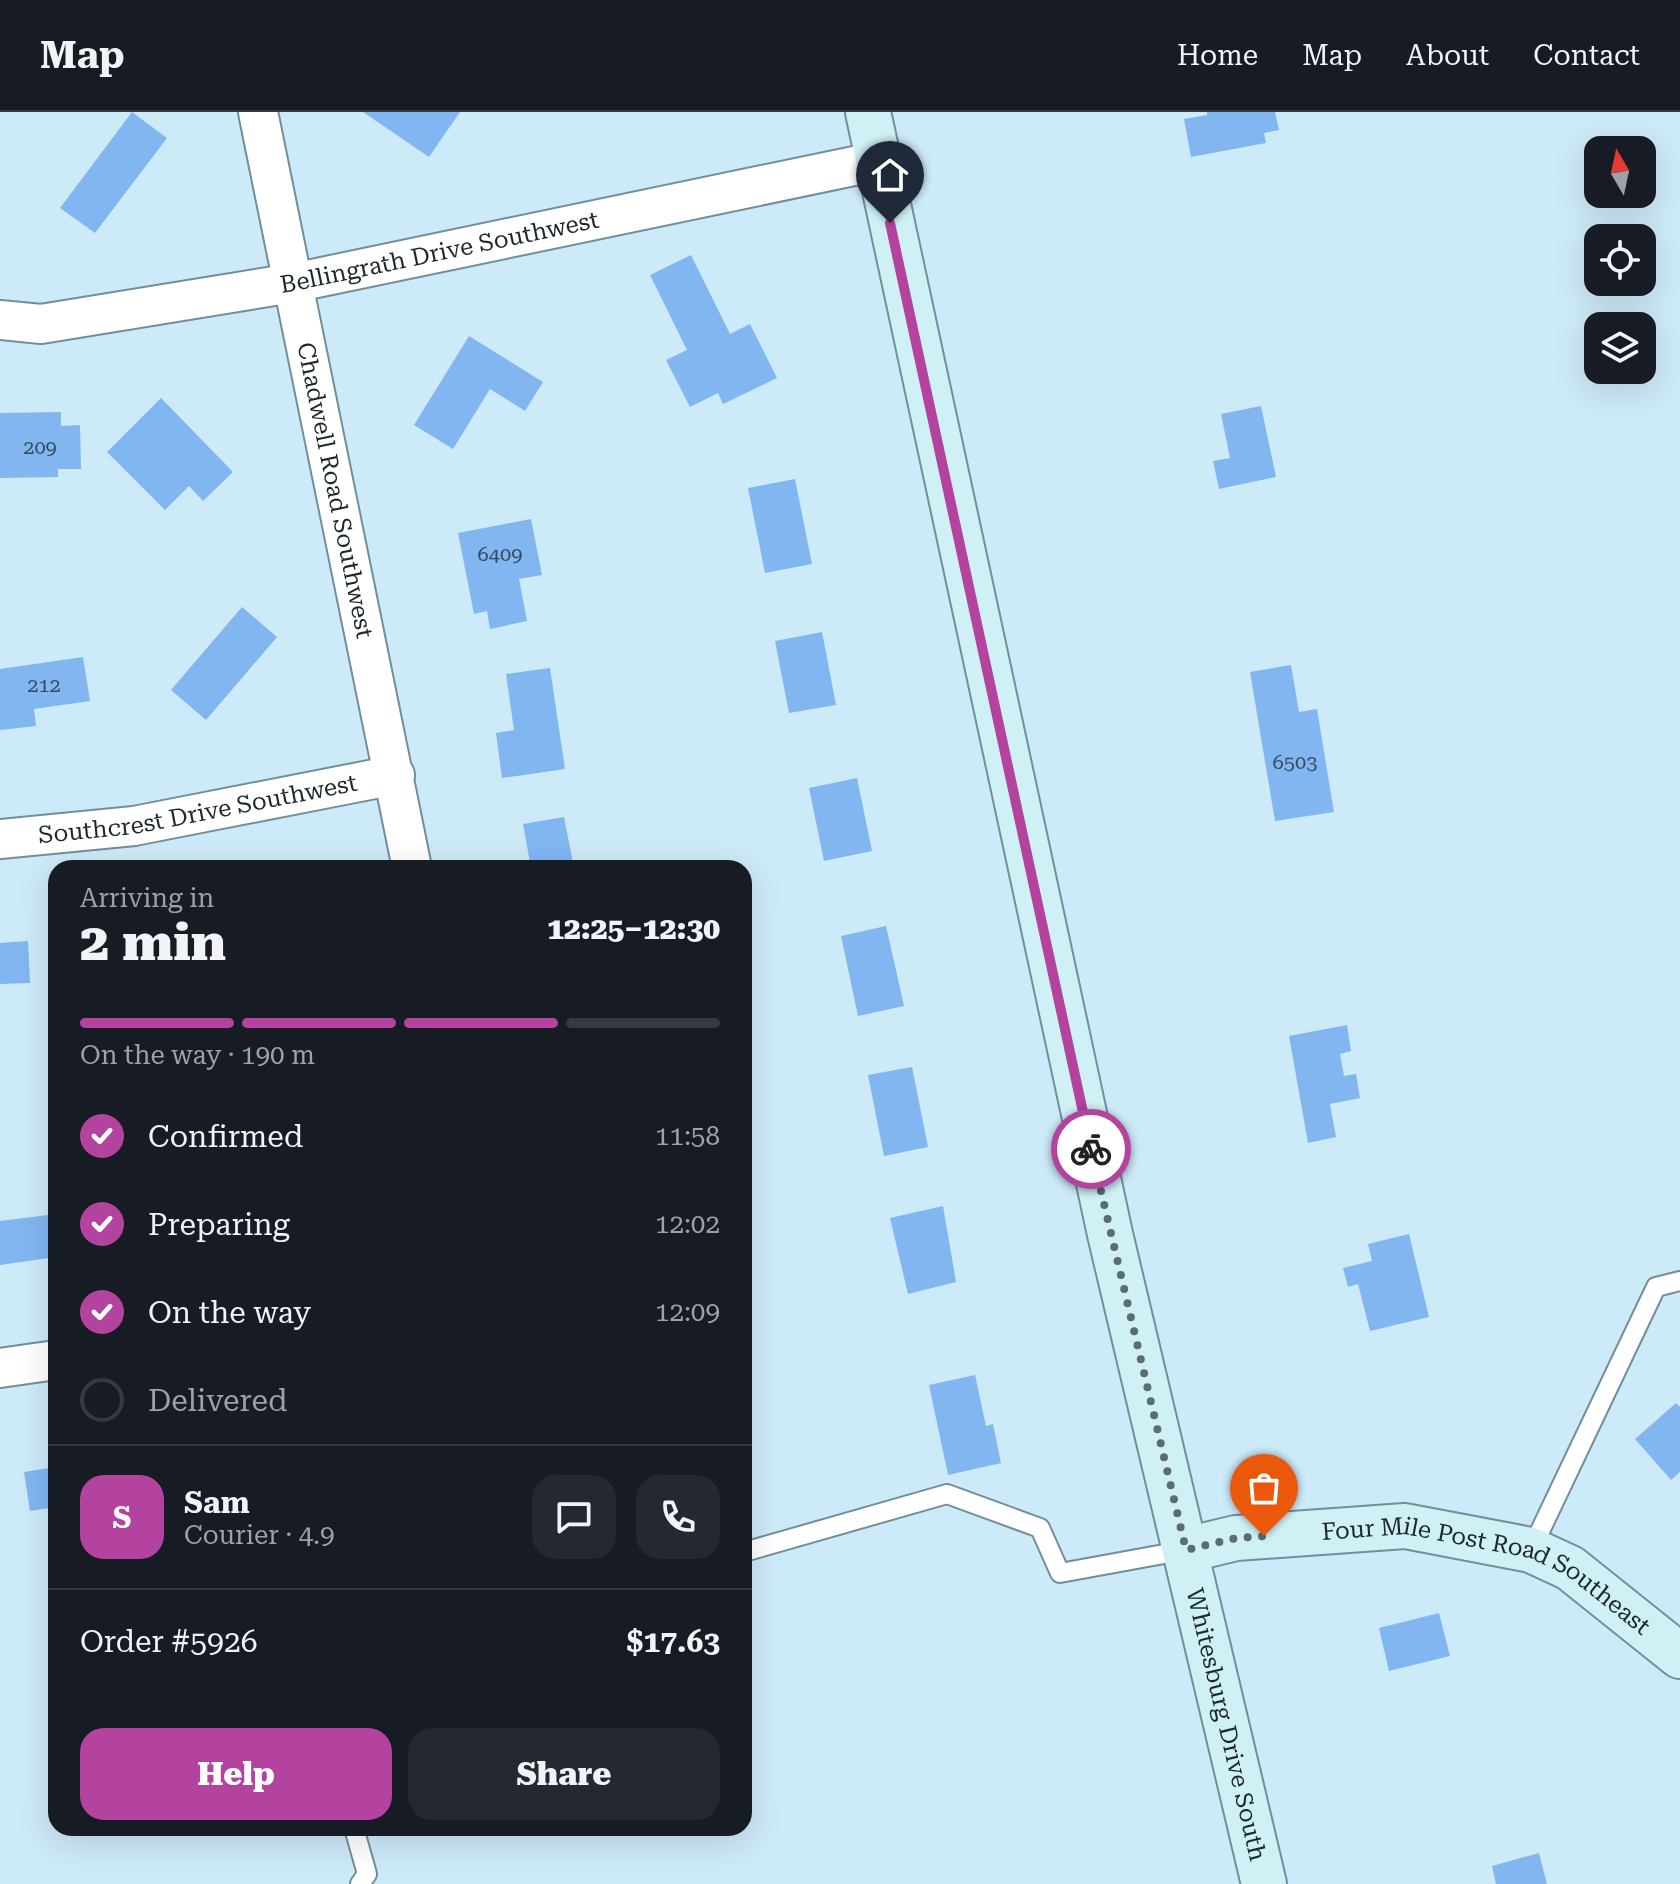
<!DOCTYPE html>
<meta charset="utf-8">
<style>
body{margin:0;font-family:"Roboto Serif",serif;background:#242831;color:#f1f3f6;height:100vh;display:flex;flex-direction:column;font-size:30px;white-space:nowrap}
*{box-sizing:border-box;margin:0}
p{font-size:26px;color:#9ea1a6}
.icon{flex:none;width:44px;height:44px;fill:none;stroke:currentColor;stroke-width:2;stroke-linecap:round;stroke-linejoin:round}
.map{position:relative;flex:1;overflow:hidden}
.drawer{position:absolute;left:48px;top:748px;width:704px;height:976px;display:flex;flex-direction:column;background:#171b24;border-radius:24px;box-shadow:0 8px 32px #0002}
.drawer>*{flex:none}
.needle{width:52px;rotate:351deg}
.fabs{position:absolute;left:1584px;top:24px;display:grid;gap:16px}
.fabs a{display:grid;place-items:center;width:72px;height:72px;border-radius:16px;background:#171b24;box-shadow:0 8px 32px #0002;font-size:40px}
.pin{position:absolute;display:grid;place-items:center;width:68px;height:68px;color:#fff;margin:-82px -34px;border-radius:50% 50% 50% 0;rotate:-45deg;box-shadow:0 0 8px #0007}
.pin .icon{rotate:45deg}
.courier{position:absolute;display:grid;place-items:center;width:80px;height:80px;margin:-40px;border:6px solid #b3439f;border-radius:50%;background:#fff;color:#222;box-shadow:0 2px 10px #0007}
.head em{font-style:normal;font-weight:800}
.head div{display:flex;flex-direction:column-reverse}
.head{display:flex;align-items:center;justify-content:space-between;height:136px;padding:0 32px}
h1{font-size:52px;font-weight:800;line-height:60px}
.bar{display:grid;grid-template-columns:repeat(4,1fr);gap:12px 8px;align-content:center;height:96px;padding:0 32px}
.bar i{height:10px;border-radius:6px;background:#363941}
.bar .on{background:#b3439f}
.bar p{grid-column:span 4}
.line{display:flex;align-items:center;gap:20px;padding:0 32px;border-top:2px solid #363941}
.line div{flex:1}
.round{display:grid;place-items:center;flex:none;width:84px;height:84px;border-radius:24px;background:#242831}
ol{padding:0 32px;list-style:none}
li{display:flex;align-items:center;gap:24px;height:88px}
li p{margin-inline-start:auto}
li .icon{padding:8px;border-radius:50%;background:#b3439f;color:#fff;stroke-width:4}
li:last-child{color:#9ea1a6}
li i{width:44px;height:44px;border:4px solid #363941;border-radius:50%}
.action{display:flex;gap:16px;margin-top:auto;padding:16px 32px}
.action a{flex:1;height:92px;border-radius:24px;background:#b3439f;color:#fff;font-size:32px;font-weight:800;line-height:92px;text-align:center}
.action a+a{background:#242831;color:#f1f3f6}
header{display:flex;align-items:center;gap:48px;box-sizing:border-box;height:112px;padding:0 40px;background:#171b24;border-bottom:2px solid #363941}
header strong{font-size:38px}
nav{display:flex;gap:44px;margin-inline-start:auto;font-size:28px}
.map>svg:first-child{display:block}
.building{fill:#81b6f1}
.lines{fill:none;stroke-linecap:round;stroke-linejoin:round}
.lane-casing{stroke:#738e9b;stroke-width:22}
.street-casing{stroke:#738e9b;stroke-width:42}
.secondary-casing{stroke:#738e9b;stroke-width:48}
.lane{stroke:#fff;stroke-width:18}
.street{stroke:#fff;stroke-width:38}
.secondary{stroke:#cff1f6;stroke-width:44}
.done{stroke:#5b6c74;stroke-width:8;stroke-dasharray:0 14.4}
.route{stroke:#b3439f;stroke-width:10}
.labels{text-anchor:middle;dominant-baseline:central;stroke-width:6;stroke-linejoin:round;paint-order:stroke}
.number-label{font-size:20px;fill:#364c5e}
.street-label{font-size:24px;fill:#1d282d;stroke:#fff}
</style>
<header>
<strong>Map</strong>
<nav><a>Home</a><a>Map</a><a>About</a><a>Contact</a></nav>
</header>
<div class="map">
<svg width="1680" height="1772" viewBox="0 0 1680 1772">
<rect width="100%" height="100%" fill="#cdeaf9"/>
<g class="building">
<path d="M132 0 167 26 95 121 60 96Z"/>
<path d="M363 0H460L429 45Z"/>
<path d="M1207 0H1275L1279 18 1264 21 1266 31 1191 45 1184 7 1207 3Z"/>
<path d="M691 143 730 222 750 212 777 266 723 292 718 281 690 295 666 248 687 238 650 163Z"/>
<path d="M469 224 543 270 525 299 490 277 453 337 414 313Z"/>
<path d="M161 286 233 360 203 389 189 374 165 398 107 340Z"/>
<path d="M1261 294 1276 365 1219 377 1213 349 1230 346 1221 302Z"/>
<path d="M61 300V314L80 313 81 357H58V365L0 366V301Z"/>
<path d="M795 367 812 452 765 461 748 376Z"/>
<path d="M531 407 542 463 519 467 527 509 490 517 487 499 474 502 458 421Z"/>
<path d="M242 495 277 525 206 608 171 578Z"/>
<path d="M822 520 836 593 789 601 775 529Z"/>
<path d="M83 545 90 589 34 597 36 614 0 618V557Z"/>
<path d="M1291 553 1299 600 1317 597 1334 700 1275 709 1250 560Z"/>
<path d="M550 556 565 657 502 666 496 621 514 618 506 562Z"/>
<path d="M857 666 872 739 824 749 809 676Z"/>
<path d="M564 705 574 756H531L523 712Z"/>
<path d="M886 814 904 894 858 904 841 824Z"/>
<path d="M28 829 30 871 0 872V831Z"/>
<path d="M1347 913 1351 939 1340 942 1344 964 1356 962 1360 986 1330 992 1336 1025 1308 1031 1289 924Z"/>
<path d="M912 955 928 1035 884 1044 868 963Z"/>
<path d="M943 1094 956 1170 908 1182 890 1106Z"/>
<path d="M56 1102V1145L0 1153V1109Z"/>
<path d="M1409 1122 1429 1205 1370 1219 1358 1172 1348 1175 1343 1156 1372 1149 1368 1132Z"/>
<path d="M975 1263 986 1314 993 1312 1001 1351 948 1363 929 1273Z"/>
<path d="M1676 1291 1680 1295V1360L1671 1368 1635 1327Z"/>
<path d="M56 1355V1395L30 1399 24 1360Z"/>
<path d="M1439 1501 1450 1544 1389 1559 1379 1516Z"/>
<path d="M1539 1741 1547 1772H1496L1492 1754Z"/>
</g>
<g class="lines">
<defs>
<g id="lane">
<path d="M1531 1438 1656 1175 1680 1169"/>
<path d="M744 1440 947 1382 1040 1416 1060 1461 1186 1438"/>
<path d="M354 1716 367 1762 360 1772"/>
</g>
<g id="street">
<path id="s1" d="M258 0 412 756"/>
<path id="s2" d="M0 208 41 212 293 171 878 49"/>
<path id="s3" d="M0 727 134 714 395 663"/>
<path d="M0 1256 56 1248"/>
</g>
<g id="secondary">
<path id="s4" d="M868 0 1110 1122 1264 1772"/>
<path id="s5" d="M1186 1438 1236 1426 1405 1414 1531 1438 1570 1456 1680 1544"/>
</g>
</defs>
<use href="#lane" class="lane-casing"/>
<use href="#street" class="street-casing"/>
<use href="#secondary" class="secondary-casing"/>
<use href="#lane" class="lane"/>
<use href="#street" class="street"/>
<use href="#secondary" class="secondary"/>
</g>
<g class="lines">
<path class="done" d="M1091 1037 1186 1438 1236 1426 1264 1424"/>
<path class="route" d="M890 111 1091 1037"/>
</g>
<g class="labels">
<g class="number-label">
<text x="40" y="335">209</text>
<text x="500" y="442">6409</text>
<text x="44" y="573">212</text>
<text x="1295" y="650">6503</text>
</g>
<g class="street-label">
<text stroke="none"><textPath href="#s2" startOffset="446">Bellingrath Drive Southwest</textPath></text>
<text stroke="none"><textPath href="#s1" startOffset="386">Chadwell Road Southwest</textPath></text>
<text stroke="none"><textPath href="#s3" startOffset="200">Southcrest Drive Southwest</textPath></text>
<text stroke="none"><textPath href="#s5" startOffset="314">Four Mile Post Road Southeast</textPath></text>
<text stroke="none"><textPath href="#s4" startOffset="1652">Whitesburg Drive South</textPath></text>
</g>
</g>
</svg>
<div class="fabs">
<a><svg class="needle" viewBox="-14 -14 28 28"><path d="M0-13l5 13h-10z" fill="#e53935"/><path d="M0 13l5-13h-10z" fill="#9ea1a6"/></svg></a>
<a><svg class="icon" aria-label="locate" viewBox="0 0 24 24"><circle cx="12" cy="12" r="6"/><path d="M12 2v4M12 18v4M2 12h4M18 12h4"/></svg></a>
<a><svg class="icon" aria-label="layers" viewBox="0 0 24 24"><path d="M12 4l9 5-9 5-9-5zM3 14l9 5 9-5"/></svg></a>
</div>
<div class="pin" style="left:1264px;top:1424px;background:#ea580c"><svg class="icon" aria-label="bag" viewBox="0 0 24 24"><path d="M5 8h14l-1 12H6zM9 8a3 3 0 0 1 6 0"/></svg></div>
<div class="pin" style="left:890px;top:111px;background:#1f2937"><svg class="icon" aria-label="home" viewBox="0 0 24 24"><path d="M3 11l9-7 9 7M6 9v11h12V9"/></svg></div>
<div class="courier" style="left:1091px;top:1037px"><svg class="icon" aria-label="bike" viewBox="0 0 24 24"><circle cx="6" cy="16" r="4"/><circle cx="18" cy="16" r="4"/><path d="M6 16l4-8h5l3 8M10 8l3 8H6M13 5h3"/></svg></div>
<section class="drawer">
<div class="head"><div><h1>2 min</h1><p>Arriving in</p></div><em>12:25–12:30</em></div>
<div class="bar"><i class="on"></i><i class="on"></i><i class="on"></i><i></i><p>On the way · 190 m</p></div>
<ol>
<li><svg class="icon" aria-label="check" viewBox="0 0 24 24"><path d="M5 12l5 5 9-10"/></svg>Confirmed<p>11:58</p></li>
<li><svg class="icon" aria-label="check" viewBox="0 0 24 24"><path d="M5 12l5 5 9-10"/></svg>Preparing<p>12:02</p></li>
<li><svg class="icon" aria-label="check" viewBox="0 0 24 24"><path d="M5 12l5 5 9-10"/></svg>On the way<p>12:09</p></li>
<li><i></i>Delivered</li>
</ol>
<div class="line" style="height:144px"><b class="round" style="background:#b3439f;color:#fff">S</b><div><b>Sam</b><p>Courier · 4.9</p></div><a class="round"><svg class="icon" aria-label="chat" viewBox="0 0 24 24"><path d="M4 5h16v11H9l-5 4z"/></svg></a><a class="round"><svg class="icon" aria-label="phone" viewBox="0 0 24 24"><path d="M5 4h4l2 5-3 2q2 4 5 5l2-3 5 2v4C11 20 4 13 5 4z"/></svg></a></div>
<div class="line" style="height:104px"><div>Order #5926</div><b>$17.63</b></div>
<div class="action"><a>Help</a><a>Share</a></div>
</section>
</div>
